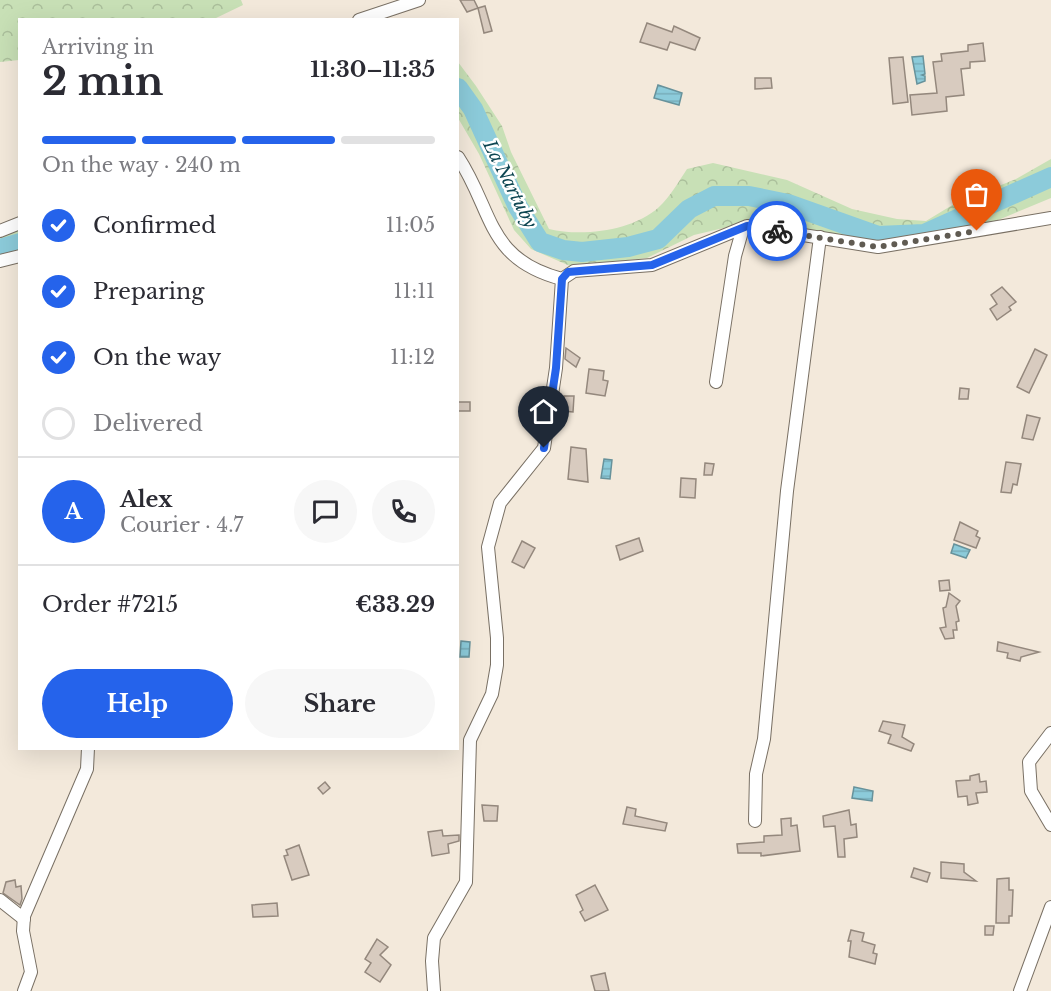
<!DOCTYPE html>
<meta charset="utf-8">
<style>
body{margin:0;font-family:"Libre Baskerville",serif;background:#f7f7f7;color:#2b2b33;height:100vh;display:flex;flex-direction:column;font-size:22px;white-space:nowrap}
*{box-sizing:border-box;margin:0}
p{font-size:20px;color:#7c7c81}
.icon{flex:none;width:33px;height:33px;fill:none;stroke:currentColor;stroke-width:2;stroke-linecap:round;stroke-linejoin:round}
.map{position:relative;flex:1;overflow:hidden}
.sheet{position:absolute;left:18px;top:18px;width:441px;height:732px;display:flex;flex-direction:column;background:#fff;border-radius:0px;box-shadow:0 6px 24px #0002}
.sheet>*{flex:none}
.pin{position:absolute;display:grid;place-items:center;width:51px;height:51px;color:#fff;margin:-62px -26px;border-radius:50% 50% 50% 0;rotate:-45deg;box-shadow:0 0 6px #0007}
.pin .icon{rotate:45deg}
.courier{position:absolute;display:grid;place-items:center;width:60px;height:60px;margin:-30px;border:4px solid #2563eb;border-radius:50%;background:#fff;color:#222;box-shadow:0 2px 8px #0007}
.head em{font-style:normal;font-weight:700}
.head div{display:flex;flex-direction:column-reverse}
.head{display:flex;align-items:center;justify-content:space-between;height:102px;padding:0 24px}
h1{font-size:39px;font-weight:700;line-height:45px}
.bar{display:grid;grid-template-columns:repeat(4,1fr);gap:9px 6px;align-content:center;height:72px;padding:0 24px}
.bar i{height:8px;border-radius:4px;background:#e1e1e2}
.bar .on{background:#2563eb}
.bar p{grid-column:span 4}
.line{display:flex;align-items:center;gap:15px;padding:0 24px;border-top:2px solid #e1e1e2}
.line div{flex:1}
.round{display:grid;place-items:center;flex:none;width:63px;height:63px;border-radius:32px;background:#f7f7f7}
ol{padding:0 24px;list-style:none}
li{display:flex;align-items:center;gap:18px;height:66px}
li p{margin-inline-start:auto}
li .icon{padding:6px;border-radius:50%;background:#2563eb;color:#fff;stroke-width:4}
li:last-child{color:#7c7c81}
li i{width:33px;height:33px;border:3px solid #e1e1e2;border-radius:50%}
.primary-button{display:flex;gap:12px;margin-top:auto;padding:12px 24px}
.primary-button a{flex:1;height:69px;border-radius:36px;background:#2563eb;color:#fff;font-size:24px;font-weight:700;line-height:69px;text-align:center}
.primary-button a+a{background:#f7f7f7;color:#2b2b33}
.map>svg:first-child{display:block}
.forest{fill:url(#forest-crowns)}
.water{fill:url(#water-rules);stroke:#67929b;stroke-width:1.5}
.lines{fill:none;stroke-linecap:round;stroke-linejoin:round}
.river{stroke:#8ccbda;stroke-width:20}
.building{fill:#d8cbbf;stroke:#94887d;stroke-width:1.5}
.street-casing{stroke:#797064;stroke-width:14}
.street{stroke:#fff;stroke-width:12}
.done{stroke:#605b52;stroke-width:6;stroke-dasharray:0 10.8}
.route{stroke:#2563eb;stroke-width:8}
.labels{text-anchor:middle;dominant-baseline:central;stroke-width:5;stroke-linejoin:round;paint-order:stroke}
.water-label{font-size:18px;font-style:italic;fill:#0e4652;stroke:#fff}
</style>
<div class="map">
<svg width="1051" height="991" viewBox="0 0 1051 991">
<defs>
<pattern id="forest-crowns" width="20" height="18" patternUnits="userSpaceOnUse" patternTransform="scale(1.5)"><rect width="20" height="18" fill="#c8e0b6"/><path d="M2 6a3 3 0 1 1 6 0M12 15a3 3 0 1 1 6 0" fill="none" stroke="#abbf9b"/></pattern>
<pattern id="water-rules" width="6" height="5" patternUnits="userSpaceOnUse" patternTransform="scale(1.5)"><rect width="6" height="5" fill="#8ccbda"/><path d="M0 2.5h6" fill="none" stroke="#78adba"/></pattern>
</defs>
<rect width="100%" height="100%" fill="#f3e9db"/>
<g class="forest">
<path d="M0 0H241L243 5 214 19 20 20 19 60 0 62Z"/>
<path d="M458 62 476 86 502 126 511 152 549 229C582 237 633 231 659 207 670 197 679 181 687 169L713 163 787 180 852 209 897 219 926 221 954 204 1016 179 1051 159V198L991 223 889 244 749 222 694 235 647 258 570 266 531 249 514 230 479 154 458 118Z"/>
<path d="M19 226V258L0 265V234Z"/>
</g>
<g class="water">
<path d="M923 56 925 74 922 75 925 76V81L917 84 912 57Z"/>
<path d="M658 85 682 93 679 105 654 98Z"/>
<path d="M604 459 612 460 610 479 601 478Z"/>
<path d="M954 544 970 550 966 558 951 553Z"/>
<path d="M461 641 470 642 469 657H460Z"/>
<path d="M854 787 873 791 872 801 852 798Z"/>
</g>
<g class="lines">
<g class="river">
<path d="M458 88 473 109 518 207 540 242 563 250 582 252 628 247 658 239 689 209 714 196H749L788 204 878 236 924 234 1051 177"/>
<path d="M0 249 20 243"/>
</g>
</g>
<g class="building">
<path d="M460 0H474L478 8 485 6 492 31 484 33 478 8 467 12Z"/>
<path d="M647 23 672 32 674 26 700 38 695 50 670 42 667 50 640 42Z"/>
<path d="M983 43 985 61 970 62V68L961 69 964 95 946 97 947 111 912 115 910 95 937 93 933 62 942 61 941 54 968 51V45Z"/>
<path d="M903 57 908 102 893 104 889 58Z"/>
<path d="M755 78H771L772 88 755 89Z"/>
<path d="M1002 287 1016 302 1009 307 1011 310 997 320 990 309 997 304 991 295Z"/>
<path d="M566 348 580 358 576 367 565 359Z"/>
<path d="M1035 349 1047 355 1029 393 1017 387Z"/>
<path d="M589 369 604 371 603 380 608 381 605 396 586 393Z"/>
<path d="M960 388 969 389 968 399H959Z"/>
<path d="M564 396H574L573 412 563 411Z"/>
<rect x="458" y="402" width="12" height="9"/>
<path d="M1027 415 1040 418 1033 440 1022 438Z"/>
<path d="M571 447 586 449 588 482 568 479Z"/>
<path d="M1006 462 1021 464 1017 485 1013 484 1011 493 1001 492Z"/>
<path d="M705 463 714 464 712 475H704Z"/>
<path d="M681 478 696 479 695 498 680 497Z"/>
<path d="M960 522 978 531 976 536 980 538 976 548 954 540Z"/>
<path d="M639 538 643 551 620 560 616 546Z"/>
<path d="M522 541 535 548 524 568 512 562Z"/>
<path d="M949 580 950 590 940 591 939 581Z"/>
<path d="M949 593 960 601 956 606 959 621 956 622 957 630H953L954 638 945 639 940 628 946 627 943 608 946 607Z"/>
<path d="M998 642 1010 645 1039 652 1021 657 1020 661 1007 658 1008 653 997 651Z"/>
<path d="M883 721 905 725 902 737 914 744 911 751 888 743 891 735 879 731Z"/>
<path d="M979 774 980 782 986 781 987 792 976 793 978 803 968 805 967 796 958 797 956 781 970 780V776Z"/>
<path d="M325 782 330 788 323 794 318 788Z"/>
<path d="M482 805 498 806 497 821H484Z"/>
<path d="M627 807 636 809 635 816 667 823 665 831 623 824Z"/>
<path d="M849 810 851 825 856 824 857 837 844 839 845 857H838L835 826 824 827 823 816Z"/>
<path d="M791 818V826L797 825 800 851 761 856V853H738L737 844 764 842V836L782 835 781 819Z"/>
<path d="M442 830 443 836 459 835V841L448 844 449 853 432 856 428 832Z"/>
<path d="M299 845 309 875 292 880 284 856 288 855 286 850Z"/>
<path d="M941 862 964 864V872L976 881 941 878Z"/>
<path d="M914 868 930 873 927 882 911 877Z"/>
<path d="M1009 878V890H1013L1012 916H1009V923H996L997 879Z"/>
<path d="M15 880 16 887 21 886 22 899 20 905 3 893 6 882Z"/>
<path d="M595 885 608 910 585 921 580 912 583 910 576 895Z"/>
<path d="M277 903 278 916 253 917 252 905Z"/>
<path d="M985 926H994L993 935H985Z"/>
<path d="M851 930 864 933 862 941 875 945 873 953 877 954 875 964 849 957 851 941H848Z"/>
<path d="M377 939 388 947 380 955 391 965 380 982 365 972 371 963 365 959Z"/>
<path d="M605 973 609 991H595L591 976Z"/>
</g>
<g class="lines">
<defs>
<g id="street">
<path d="M359 20 419 0"/>
<path d="M458 157C494 212 486 259 562 279L574 271 652 265 747 226 878 247 1051 218"/>
<path d="M0 231 20 223"/>
<path d="M0 261 20 256"/>
<path d="M716 382 735 256 743 228"/>
<path d="M1051 733 1029 762 1031 791 1051 825"/>
<path d="M755 821 756 774 764 739 787 491 820 237"/>
<path d="M0 900 24 919"/>
<path d="M24 991 31 972 23 931 24 916 87 769 88 748"/>
<path d="M434 991 432 961 434 938 466 882 470 740 492 694 497 665V638L488 547 500 503 544 448 556 368 562 279"/>
<path d="M1020 991 1051 907"/>
</g>
</defs>
<use href="#street" class="street-casing"/>
<use href="#street" class="street"/>
</g>
<g class="lines">
<path class="done" d="M777 231 878 247 977 231"/>
<path class="route" d="M544 448 556 368 562 279 568 272 652 265 747 226 777 231"/>
</g>
<g class="labels">
<g class="water-label">
<text transform="translate(510 184) rotate(63)">La Nartuby</text>
</g>
</g>
</svg>
<div class="pin" style="left:977px;top:231px;background:#ea580c"><svg class="icon" aria-label="bag" viewBox="0 0 24 24"><path d="M5 8h14l-1 12H6zM9 8a3 3 0 0 1 6 0"/></svg></div>
<div class="pin" style="left:544px;top:448px;background:#1f2937"><svg class="icon" aria-label="home" viewBox="0 0 24 24"><path d="M3 11l9-7 9 7M6 9v11h12V9"/></svg></div>
<div class="courier" style="left:777px;top:231px"><svg class="icon" aria-label="bike" viewBox="0 0 24 24"><circle cx="6" cy="16" r="4"/><circle cx="18" cy="16" r="4"/><path d="M6 16l4-8h5l3 8M10 8l3 8H6M13 5h3"/></svg></div>
<section class="sheet">
<div class="head"><div><h1>2 min</h1><p>Arriving in</p></div><em>11:30–11:35</em></div>
<div class="bar"><i class="on"></i><i class="on"></i><i class="on"></i><i></i><p>On the way · 240 m</p></div>
<ol>
<li><svg class="icon" aria-label="check" viewBox="0 0 24 24"><path d="M5 12l5 5 9-10"/></svg>Confirmed<p>11:05</p></li>
<li><svg class="icon" aria-label="check" viewBox="0 0 24 24"><path d="M5 12l5 5 9-10"/></svg>Preparing<p>11:11</p></li>
<li><svg class="icon" aria-label="check" viewBox="0 0 24 24"><path d="M5 12l5 5 9-10"/></svg>On the way<p>11:12</p></li>
<li><i></i>Delivered</li>
</ol>
<div class="line" style="height:108px"><b class="round" style="background:#2563eb;color:#fff">A</b><div><b>Alex</b><p>Courier · 4.7</p></div><a class="round"><svg class="icon" aria-label="chat" viewBox="0 0 24 24"><path d="M4 5h16v11H9l-5 4z"/></svg></a><a class="round"><svg class="icon" aria-label="phone" viewBox="0 0 24 24"><path d="M5 4h4l2 5-3 2q2 4 5 5l2-3 5 2v4C11 20 4 13 5 4z"/></svg></a></div>
<div class="line" style="height:78px"><div>Order #7215</div><b>€33.29</b></div>
<div class="primary-button"><a>Help</a><a>Share</a></div>
</section>
</div>
